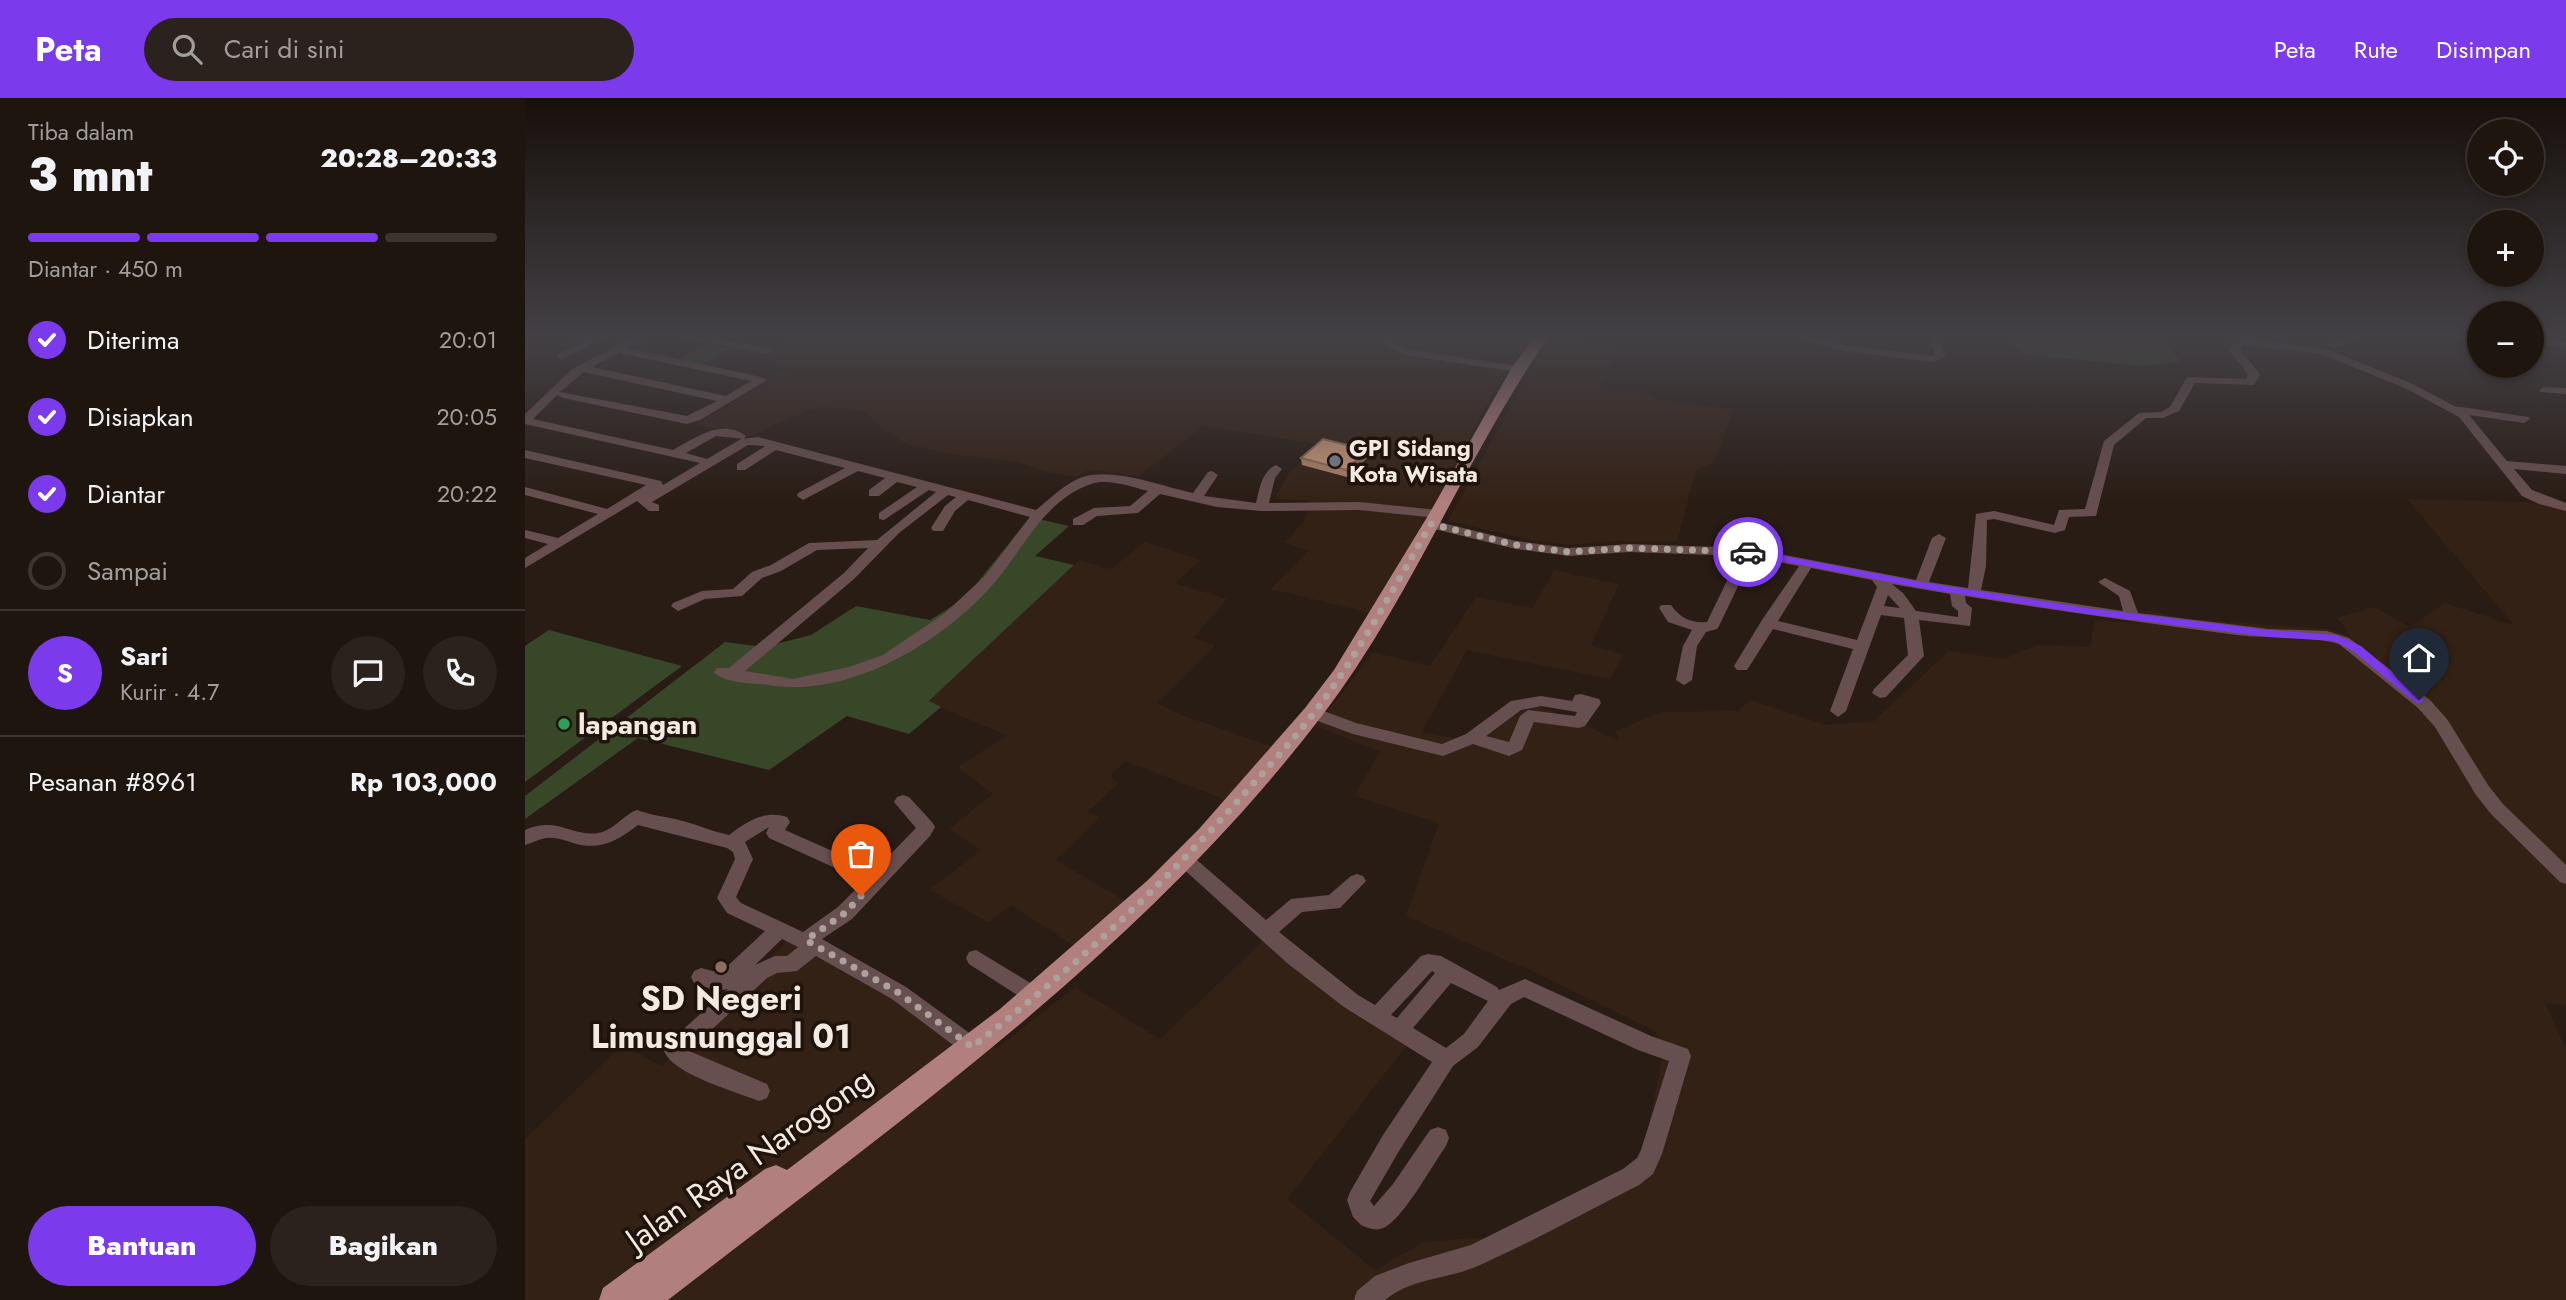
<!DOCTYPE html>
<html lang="id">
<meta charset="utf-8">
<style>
body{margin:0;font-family:Jost,sans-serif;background:#2c221d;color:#f1f3f6;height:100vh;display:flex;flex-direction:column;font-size:26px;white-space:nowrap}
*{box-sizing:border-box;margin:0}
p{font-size:23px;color:#a19f9e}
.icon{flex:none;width:38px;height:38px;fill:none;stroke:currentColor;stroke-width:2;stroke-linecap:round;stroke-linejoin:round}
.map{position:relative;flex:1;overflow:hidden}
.panel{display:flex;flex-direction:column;background:#1f150f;width:525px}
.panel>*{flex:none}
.controls{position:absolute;left:1942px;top:21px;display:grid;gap:14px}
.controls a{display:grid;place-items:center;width:77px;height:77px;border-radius:50%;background:#1f150f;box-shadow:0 4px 10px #0003,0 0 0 2px #3c342f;font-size:35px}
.pin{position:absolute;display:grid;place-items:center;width:60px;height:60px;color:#fff;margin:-72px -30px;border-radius:50% 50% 50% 0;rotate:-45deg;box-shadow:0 0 7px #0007}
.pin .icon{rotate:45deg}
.courier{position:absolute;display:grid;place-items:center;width:70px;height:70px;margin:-35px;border:5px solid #7c3aed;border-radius:50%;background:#fff;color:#222;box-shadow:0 2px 9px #0007}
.head em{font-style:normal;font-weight:800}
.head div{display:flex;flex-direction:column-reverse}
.head{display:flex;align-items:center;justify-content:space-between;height:119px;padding:0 28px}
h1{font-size:46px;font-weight:800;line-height:52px}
.bar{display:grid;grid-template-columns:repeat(4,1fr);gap:10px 7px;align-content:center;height:84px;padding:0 28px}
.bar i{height:9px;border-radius:5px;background:#3c342f}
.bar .on{background:#7c3aed}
.bar p{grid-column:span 4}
.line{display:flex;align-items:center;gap:18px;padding:0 28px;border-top:2px solid #3c342f}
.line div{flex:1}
.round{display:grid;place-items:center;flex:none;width:74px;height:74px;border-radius:37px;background:#2c221d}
ol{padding:0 28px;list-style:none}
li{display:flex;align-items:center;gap:21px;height:77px}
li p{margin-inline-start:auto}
li .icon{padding:7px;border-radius:50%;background:#7c3aed;color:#fff;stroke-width:4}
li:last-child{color:#a19f9e}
li i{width:38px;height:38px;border:4px solid #3c342f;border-radius:50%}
.button{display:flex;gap:14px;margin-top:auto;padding:14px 28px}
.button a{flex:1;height:80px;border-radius:42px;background:#7c3aed;color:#fff;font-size:28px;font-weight:800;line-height:80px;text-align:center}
.button a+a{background:#2c221d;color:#f1f3f6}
header{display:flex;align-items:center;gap:42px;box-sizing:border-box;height:98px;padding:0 35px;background:#7c3aed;color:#fff}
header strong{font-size:33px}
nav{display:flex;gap:38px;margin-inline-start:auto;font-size:24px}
.search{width:490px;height:63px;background:#2c221d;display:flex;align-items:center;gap:18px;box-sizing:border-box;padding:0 24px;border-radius:38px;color:#a19f9e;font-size:26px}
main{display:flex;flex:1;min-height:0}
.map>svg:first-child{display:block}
.built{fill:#342115}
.green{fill:#384728}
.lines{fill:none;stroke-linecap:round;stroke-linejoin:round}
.minor{fill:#684f4f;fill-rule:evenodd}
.major{fill:#b07f7e;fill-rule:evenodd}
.wall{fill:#ae8469}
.shaded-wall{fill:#8d6b55}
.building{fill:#ca997a;stroke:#8d6b55;stroke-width:2}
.route{fill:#7c3aed}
.done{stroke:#aca29b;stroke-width:7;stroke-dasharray:0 12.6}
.worship-dot{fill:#6b7280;stroke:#1f130b;stroke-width:2.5}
.leisure-dot{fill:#2e9e5b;stroke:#1f130b;stroke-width:2.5}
.education-dot{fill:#8d6e63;stroke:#1f130b;stroke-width:2.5}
.labels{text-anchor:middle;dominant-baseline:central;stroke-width:7;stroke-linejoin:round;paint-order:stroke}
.far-poi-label{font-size:23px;font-weight:bold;fill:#f3eae4;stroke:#1f130b;text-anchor:start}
.poi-label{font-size:28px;font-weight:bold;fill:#f3eae4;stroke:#1f130b;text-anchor:start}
.near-poi-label{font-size:33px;font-weight:bold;fill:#f3eae4;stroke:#1f130b}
.near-street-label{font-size:33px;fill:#f3eae4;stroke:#1f130b}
</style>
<header>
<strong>Peta</strong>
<div class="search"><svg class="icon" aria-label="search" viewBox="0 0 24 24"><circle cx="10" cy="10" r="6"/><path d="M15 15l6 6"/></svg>Cari di sini</div>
<nav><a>Peta</a><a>Rute</a><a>Disimpan</a></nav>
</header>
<main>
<section class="panel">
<div class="head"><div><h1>3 mnt</h1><p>Tiba dalam</p></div><em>20:28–20:33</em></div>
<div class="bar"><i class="on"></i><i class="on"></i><i class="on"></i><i></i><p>Diantar · 450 m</p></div>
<ol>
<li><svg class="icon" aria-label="check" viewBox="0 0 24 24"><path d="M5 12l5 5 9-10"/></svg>Diterima<p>20:01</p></li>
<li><svg class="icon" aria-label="check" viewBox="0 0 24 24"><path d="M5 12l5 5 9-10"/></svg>Disiapkan<p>20:05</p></li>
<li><svg class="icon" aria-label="check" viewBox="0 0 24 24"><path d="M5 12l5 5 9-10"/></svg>Diantar<p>20:22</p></li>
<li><i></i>Sampai</li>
</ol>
<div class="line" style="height:126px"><b class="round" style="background:#7c3aed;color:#fff">S</b><div><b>Sari</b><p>Kurir · 4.7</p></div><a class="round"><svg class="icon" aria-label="chat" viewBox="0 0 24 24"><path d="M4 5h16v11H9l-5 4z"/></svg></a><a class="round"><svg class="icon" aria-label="phone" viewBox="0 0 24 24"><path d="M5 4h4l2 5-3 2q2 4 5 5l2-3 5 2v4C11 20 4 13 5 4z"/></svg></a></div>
<div class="line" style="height:91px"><div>Pesanan #8961</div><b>Rp 103,000</b></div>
<div class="button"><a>Bantuan</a><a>Bagikan</a></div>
</section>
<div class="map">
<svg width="2041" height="1202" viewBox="0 0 2041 1202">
<rect width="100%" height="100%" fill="#291c14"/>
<g class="built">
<path d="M273 237 329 241 336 237H1012L972 288 903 418 845 515 746 491 783 453 760 444 780 421 785 403 749 401 764 375 793 346 678 328 614 378 563 372 552 379 522 374 490 363 431 357 381 346 358 331 340 313 299 309 287 311 222 339 170 327 265 270 233 262Z"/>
<path d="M1024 239 1094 251 1074 291 1118 293 1132 302 1208 311 1189 365 1171 372 1152 444 1089 443 1045 447 1006 442 923 423Z"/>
<path d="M1882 401 2004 404 2041 411V907L2020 905 2041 951V1202H0V1041L97 947 137 968 263 842 460 947 472 950 550 889 635 941 751 830 832 904 890 937 762 1101 850 1172 899 1144 963 1139 1092 1079 1118 1057 1138 955 1130 933 1009 874 881 818 914 725 829 698 855 654 792 628 848 554 905 568 951 499 1008 510 1029 472 1094 486 1066 548 1099 556 1085 581 942 552 897 634 948 644 1000 602 1093 642 1091 633 1136 614 1212 613 1226 602 1301 627 1349 623 1424 553 1479 561 1512 547 1565 549 1570 523 1616 525 1621 512 1662 521 1805 531 1824 538 1823 531 1812 520 1849 509 1884 529 1920 505 1989 527Z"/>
<path d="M620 444 676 462 650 485 702 501 668 540 690 547 632 605 651 615 746 648 701 702 600 663 585 678 594 685 563 714 574 719 531 762 602 804 551 849 486 807 464 824 404 792 456 752 424 731 468 696 433 669 482 637 403 604 555 462 586 471Z"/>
</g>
<g class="green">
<path d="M1481 237H1636L1655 264 1618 268 1498 256Z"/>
<path d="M182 246 205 251 176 267 152 262Z"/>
<path d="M505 419 544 428 510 458 549 467 404 603 416 609 384 636 322 618 244 672 113 640 0 721V698L200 544 239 549 286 537 331 508 405 522 440 500Z"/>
<path d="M24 532 157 568 0 684V548Z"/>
</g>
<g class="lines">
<g class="minor">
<path d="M39 237 67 239 86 237 37 261 33 260V256L59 244Z"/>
<path d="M111 237H124L102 250 236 279 242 282 175 322 162 326 38 300 32 297 8 321 148 352C170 340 197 320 221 338L219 341 191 338 161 355 182 361 216 341 233 339 511 412C526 400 545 380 566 377 598 373 636 388 668 395L683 374 687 373 693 377 679 398 731 405C735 390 736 374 751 367L757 371 750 380 744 405 834 404 913 412 920 416 913 420 834 412 736 413 692 409 635 396 613 415 572 418 558 427H548V421L569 410 605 408 623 393C607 389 583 380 566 386 521 401 499 449 471 483 420 543 324 601 244 587 228 585 199 586 189 574L192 570H204L319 475 343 450 292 452 256 473 237 480 217 498 180 501 153 513 146 508 148 505 177 493 208 491 227 474 246 467 284 445 352 442 411 394 404 392 359 422 354 421V415L392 389 372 384 354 398H344V392L360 380 333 373 278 402 272 398 273 395 320 370 251 352 220 372H212V366L240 348 223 347 127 404 134 407V413H124L112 403 0 470V460L23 446 0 440V432L33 440 73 416 0 397V389L82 411 121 387 0 360V352L136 383 138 387 175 365 0 326V316L46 272ZM95 254 100 256 226 283 201 298 67 269ZM59 274 63 275 192 303 162 318 35 294ZM423 397 431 399 420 408 406 430 408 433H418L430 413 443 402 505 419 460 478 420 515 358 557 324 569 268 581 220 573 329 481 374 435Z"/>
<path d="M152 237H173L242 250 247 253 242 256 157 240Z"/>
<path d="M843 237H856L887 252 993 268 998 271 993 274 880 257Z"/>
<path d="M1264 237H1281L1319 247 1407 258 1410 256 1405 244C1410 237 1416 236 1424 237L1416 244 1421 258 1408 264 1319 253Z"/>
<path d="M1698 237 1802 251 1890 287 1929 308 2003 319 2005 321 1999 325 1944 317 1982 363 2041 368V376L1989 371 2007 392 2041 405V413L2014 406 1997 398 1934 319 1882 291 1796 256 1719 247 1714 251 1735 276 1729 287 1670 285 1654 313 1638 320H1621L1589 347 1571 418 1544 419 1540 432 1530 435 1469 421 1462 422 1461 468 1456 492 1598 513 1594 498 1573 484 1580 480 1605 493 1613 515 1744 531 1802 533 1824 540 1905 602 1922 621 1963 687 1978 706 2041 767V786L2035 784 1966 716 1951 697 1910 629 1893 610 1814 546C1782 537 1745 541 1712 537 1621 525 1531 513 1440 498L1441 505 1447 510 1445 528 1394 522 1399 558 1361 599 1355 600 1347 595 1349 591 1383 557 1379 520 1356 517 1321 613 1313 619 1305 613 1328 551 1248 531 1222 572H1212L1209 568 1237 522 1274 468 1227 459 1194 528 1192 531 1181 534 1172 548 1167 582 1159 587 1151 582 1158 548 1167 532 1143 524 1134 510 1136 507H1146C1154 519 1167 526 1182 524L1214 458 1105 454 1044 458 991 451 901 429 899 426 906 422 991 443 1044 450 1105 446 1223 450 1391 482 1407 440 1414 436 1421 440 1404 484 1443 490 1451 416 1469 413 1529 427 1534 412 1560 411 1579 343 1614 315 1636 314 1645 309 1662 279 1721 281 1723 276 1703 251 1710 244ZM1286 470 1347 482 1352 489 1332 542 1253 523ZM1367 486 1425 496 1427 508 1433 513V519L1391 513 1378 495ZM1363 497 1375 510 1359 508Z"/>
<path d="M1827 237H1842L1809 250 1800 248Z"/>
<path d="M2007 240 2041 244V250L2007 246Z"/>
<path d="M2020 289 2041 290V296L2016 294 2014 292Z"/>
<path d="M1056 596 1074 601 1076 605 1060 628 1054 630 1009 624 997 652 984 658 948 646 918 658 828 636 782 619 780 615 788 609 831 625 917 646 941 636 986 603 1016 598 1047 603 1050 597ZM1016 608 1052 614 1050 618 1003 612 995 618 984 644 961 638 996 612Z"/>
<path d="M378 697 384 699 407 724 410 729 405 738 327 821 297 841 381 889 454 942 457 949 454 956 447 959 440 956 367 901 291 858 272 873 252 875 242 880 164 953 242 986 245 993 242 1000 234 1003C209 993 149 977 139 953L142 946 203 891 192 893 169 885 166 879 169 873 176 870 195 875 240 833 202 815 192 800 210 761 208 754 202 750 113 727C92 743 75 753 48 745 39 742 30 739 21 740 14 741 7 745 0 747V732C34 718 45 739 73 735 88 733 98 717 112 712 126 717 136 718 150 721 169 725 185 733 204 737 223 723 239 712 262 719L265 724 260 732 350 772 391 730 369 704 372 699ZM244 729 241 735 244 740 339 783 313 809 278 834 216 805 211 799 228 761 220 744ZM257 841 273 849 262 858H250L230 867Z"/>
<path d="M659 754 665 756 741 822 766 801 804 797 826 778 832 776 838 778 841 783 815 810 777 814 754 834 833 897 850 907 896 858 903 856 916 858 972 889 974 892 1000 881 1126 938 1163 951 1166 958 1137 1056 1128 1076 1114 1087C1061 1114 1009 1143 955 1167 925 1181 886 1180 860 1202H829L832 1193 850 1178 884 1165 946 1147 1098 1071 1112 1060 1116 1052 1144 963 1113 952 999 899 986 906 953 949 928 968 874 1053 845 1103 849 1108 868 1086 905 1032 913 1029 921 1032 924 1040 921 1048C906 1069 882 1114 862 1128 854 1134 844 1131 836 1127L828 1119 822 1102 825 1094 858 1037 907 964 819 909 762 865 653 766 650 761 653 756ZM907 873 910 875 872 920 866 917ZM926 885 963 903 939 936 921 950 888 930Z"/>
<path d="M451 852 517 892 520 898 517 904 510 907 503 904 444 866 441 860 444 854Z"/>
</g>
<path class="major" d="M1011 237H1025C940 358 887 501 796 619 617 853 374 1023 143 1202H74L78 1190 240 1071 251 1067 262 1072 475 911 623 782 674 731 780 610 809 572 904 416 986 271Z"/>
</g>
<path class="wall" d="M843 359 822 379 777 367 776 360Z"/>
<path class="shaded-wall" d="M842 352 843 359 822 379 821 372Z"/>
<path class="building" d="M798 341 842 352 821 372 776 360Z"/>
<linearGradient id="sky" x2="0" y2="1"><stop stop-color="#170f0b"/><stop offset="0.59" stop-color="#434045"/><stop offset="1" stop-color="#434045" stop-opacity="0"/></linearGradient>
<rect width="2041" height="405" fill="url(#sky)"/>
<path class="route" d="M1223 451 1396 484 1562 510 1744 532 1811 537 1836 548 1899 602 1894 606 1890 604 1828 553 1809 543 1744 539 1562 516 1396 490 1220 456V452Z"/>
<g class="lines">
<path class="done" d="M336 798 320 815 281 842 374 895 447 949C548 871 642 784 726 688 750 662 774 635 795 607 837 550 870 487 906 426L991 447 1044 454 1105 450 1223 454"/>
</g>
<circle class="worship-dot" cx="810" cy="363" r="7"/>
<circle class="leisure-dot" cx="39" cy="626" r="7"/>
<circle class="education-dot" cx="196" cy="869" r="7"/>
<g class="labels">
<g class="far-poi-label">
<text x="824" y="350">GPI Sidang<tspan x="824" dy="26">Kota Wisata</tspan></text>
</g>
<g class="poi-label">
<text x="53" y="626">lapangan</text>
</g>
<g class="near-poi-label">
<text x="196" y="900">SD Negeri<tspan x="196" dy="38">Limusnunggal 01</tspan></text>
</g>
<g class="near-street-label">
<text transform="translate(224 1061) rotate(-35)">Jalan Raya Narogong</text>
</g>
</g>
</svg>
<div class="controls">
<a><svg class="icon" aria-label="locate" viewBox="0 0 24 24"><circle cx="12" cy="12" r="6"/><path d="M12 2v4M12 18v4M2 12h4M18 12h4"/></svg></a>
<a>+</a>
<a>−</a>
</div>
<div class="pin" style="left:336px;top:798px;background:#ea580c"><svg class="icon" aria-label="bag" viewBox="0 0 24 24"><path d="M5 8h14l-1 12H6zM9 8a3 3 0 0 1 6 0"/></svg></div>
<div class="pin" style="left:1894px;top:602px;background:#1f2937"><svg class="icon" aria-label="home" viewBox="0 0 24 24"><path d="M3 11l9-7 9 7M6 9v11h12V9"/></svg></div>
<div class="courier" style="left:1223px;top:454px"><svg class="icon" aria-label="car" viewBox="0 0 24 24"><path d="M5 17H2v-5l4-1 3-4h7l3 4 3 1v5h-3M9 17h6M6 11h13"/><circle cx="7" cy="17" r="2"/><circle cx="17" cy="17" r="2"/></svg></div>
</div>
</main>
